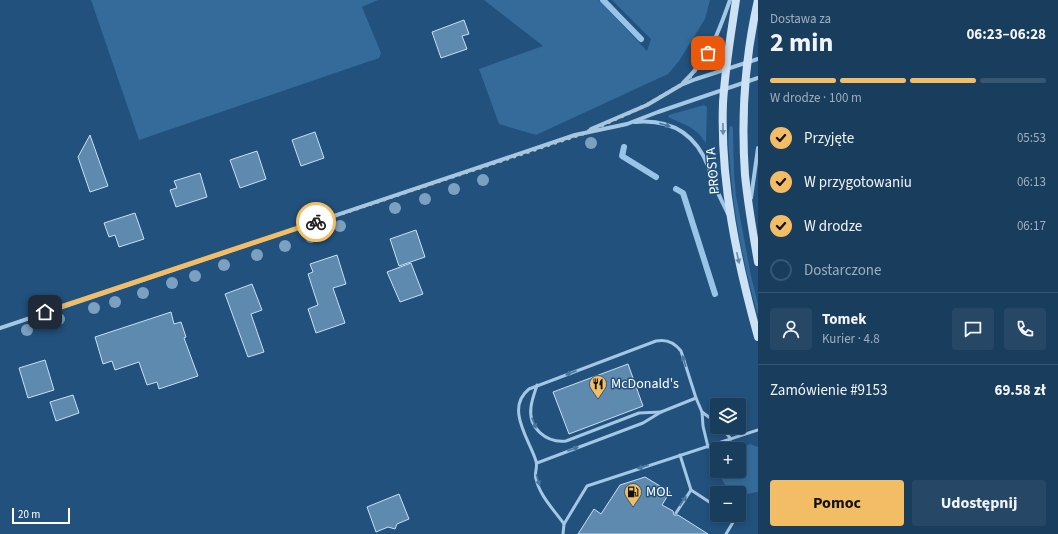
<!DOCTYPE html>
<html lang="pl">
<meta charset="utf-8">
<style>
body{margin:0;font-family:"Source Sans 3",sans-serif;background:#264866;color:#f1f3f6;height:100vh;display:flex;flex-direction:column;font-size:15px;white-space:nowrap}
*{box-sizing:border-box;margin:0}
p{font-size:13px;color:#9faebc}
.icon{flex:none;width:22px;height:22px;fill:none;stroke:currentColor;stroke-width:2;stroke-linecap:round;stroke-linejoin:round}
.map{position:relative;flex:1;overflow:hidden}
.details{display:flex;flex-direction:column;background:#193d5d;width:300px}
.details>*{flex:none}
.controls{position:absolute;left:710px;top:398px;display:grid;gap:8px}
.controls a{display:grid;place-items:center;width:36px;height:36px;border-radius:4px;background:#193d5d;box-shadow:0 2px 6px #0003,0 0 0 1px #375672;font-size:20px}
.scale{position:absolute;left:12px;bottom:10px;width:58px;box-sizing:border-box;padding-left:4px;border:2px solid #fff;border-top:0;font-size:11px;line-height:14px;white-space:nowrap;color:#fff;-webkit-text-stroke:3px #21517c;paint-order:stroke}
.pin{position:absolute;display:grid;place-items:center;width:34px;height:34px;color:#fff;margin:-17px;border-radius:8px;box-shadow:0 2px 6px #0006}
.courier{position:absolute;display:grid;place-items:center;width:40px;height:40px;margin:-20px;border:3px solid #f3bd65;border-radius:50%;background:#fff;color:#222;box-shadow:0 1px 5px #0007}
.overview em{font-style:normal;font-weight:700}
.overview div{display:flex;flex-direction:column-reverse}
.overview{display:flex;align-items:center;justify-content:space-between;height:68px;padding:0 12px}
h1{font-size:26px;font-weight:700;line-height:30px}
.bar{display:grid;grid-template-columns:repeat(4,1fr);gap:6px 4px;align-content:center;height:48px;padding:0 12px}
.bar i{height:5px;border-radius:3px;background:#375672}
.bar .current{background:#f3bd65}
.bar p{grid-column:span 4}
.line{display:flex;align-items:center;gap:10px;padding:0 12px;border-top:1px solid #375672}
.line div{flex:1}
.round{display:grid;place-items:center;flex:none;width:42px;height:42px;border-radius:4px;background:#264866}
ol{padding:0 12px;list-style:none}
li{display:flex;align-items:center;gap:12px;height:44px}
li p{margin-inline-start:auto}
li .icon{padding:4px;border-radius:50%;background:#f3bd65;color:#111;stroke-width:4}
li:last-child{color:#9faebc}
li i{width:22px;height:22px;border:2px solid #375672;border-radius:50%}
.button{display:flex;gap:8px;margin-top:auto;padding:8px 12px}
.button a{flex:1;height:46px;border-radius:4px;background:#f3bd65;color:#111;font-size:16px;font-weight:700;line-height:46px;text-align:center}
.button a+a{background:#264866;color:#f1f3f6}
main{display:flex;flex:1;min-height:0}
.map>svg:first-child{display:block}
.green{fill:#346b9a}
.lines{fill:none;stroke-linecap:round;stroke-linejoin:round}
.stream{stroke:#97c4e7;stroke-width:6}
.building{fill:#5e8aaf;stroke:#c7e0f5}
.service{stroke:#a3c8e6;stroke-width:3}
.minor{stroke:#a3c8e6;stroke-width:4}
.secondary{stroke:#cde2f5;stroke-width:8}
.tree{fill:#7ca0bf}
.oneway{fill:#48759c}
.oneway2{fill:#668bac}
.done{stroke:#b1c2d1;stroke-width:4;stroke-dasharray:0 7.2}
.route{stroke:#f3bd65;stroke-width:5}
.labels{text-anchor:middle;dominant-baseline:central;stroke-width:3;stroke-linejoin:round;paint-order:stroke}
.street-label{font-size:14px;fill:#fff;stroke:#21517c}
.poi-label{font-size:14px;fill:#fff;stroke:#21517c;text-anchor:start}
</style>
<main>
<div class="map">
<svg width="758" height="534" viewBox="0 0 758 534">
<rect width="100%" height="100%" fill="#21517c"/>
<g class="green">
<path d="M91 0H378L362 7 381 53 379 58 139 140Z"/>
<path d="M484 0H599L647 51 651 39 612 0H710L705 19 679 61 668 74 536 135 499 124 479 69 543 46Z"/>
<path d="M704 105 707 107 706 143 698 133 690 127 668 117 669 115Z"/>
<path d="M730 126H732L733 129 734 174 736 195 751 276 758 304V316C744 266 733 214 730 162 729 151 727 137 730 126Z"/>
<path d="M750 444 758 447V492L742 495 739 494V493C728 493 721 481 720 471H739V449Z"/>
</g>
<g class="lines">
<g class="stream">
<path d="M603 0 641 39"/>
<path d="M624 147 622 156 656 177"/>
<path d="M676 189 683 193 715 294"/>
</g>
</g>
<g class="building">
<path d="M464 20 469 34 462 36 467 49 441 58 432 32Z"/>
<path d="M315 132 324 158 301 166 292 140Z"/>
<path d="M90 135 108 186 90 192 78 157Z"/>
<path d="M257 151 266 179 240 188 230 160Z"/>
<path d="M200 173 207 197 176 207 170 190 177 188 174 181Z"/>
<path d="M135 213 144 239 119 247 115 235 109 237 104 223Z"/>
<path d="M416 230 425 257 399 266 390 239Z"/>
<path d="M337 255 346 284 333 288 345 323 316 333 308 309 318 305 308 274 313 272 310 264Z"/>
<path d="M411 263 423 294 400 302 387 272Z"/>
<path d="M252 284 262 310 251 314 264 352 248 357 225 294Z"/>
<path d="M171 312 174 324 181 322 186 337 184 338 198 376 159 389 157 382 147 385 139 362 115 370 112 361 103 364 95 337Z"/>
<path d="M45 360 54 390 28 398 19 368Z"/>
<path d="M628 364 643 406 569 434 553 392Z"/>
<path d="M73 395 79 413 56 421 50 402Z"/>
<path d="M645 477 670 492 662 505 673 511 674 515H678L708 534H578L594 509 601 514 620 485Z"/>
<path d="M399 494 409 519 397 524 395 529 388 527 376 532 367 507Z"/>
</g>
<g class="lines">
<g class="service">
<path d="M537 385C535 392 532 399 531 407 528 428 546 443 566 441L639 413 661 412"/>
<path d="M702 412 717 423"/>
<path d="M721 427 731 439"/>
<path d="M680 455 691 490 717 507"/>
<path d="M537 463 643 423 661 412 696 398"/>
<path d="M676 513 691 490"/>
<path d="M564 524C554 510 540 496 536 479 534 473 538 467 536 461 529 439 505 408 529 389L656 341C666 339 675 343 681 351L696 398 702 412 703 426 708 447"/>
<path d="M563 534 564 524 587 486 758 430"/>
<path d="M726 534 735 519 729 515"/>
</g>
<g class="minor">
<path d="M683 83C710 57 718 34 730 0"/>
<path d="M635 122C670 119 695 133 708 166 710 171 711 176 713 181 717 192 723 203 728 214"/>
<path d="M591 129 647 105 681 85 696 79 758 59"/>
<path d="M751 198 758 148"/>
<path d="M0 328 575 135 627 124 658 112 758 78"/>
</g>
<g class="secondary">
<path d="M736 0C731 34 725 68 723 103 720 182 737 261 758 337"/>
<path d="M758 0C745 57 741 117 745 175 748 204 753 234 758 262"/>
</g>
</g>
<g class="tree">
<circle cx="591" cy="143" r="6"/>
<circle cx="483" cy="180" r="6"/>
<circle cx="454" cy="189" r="6"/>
<circle cx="425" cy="199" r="6"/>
<circle cx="395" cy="208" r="6"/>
<circle cx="340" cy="226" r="6"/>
<circle cx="311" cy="237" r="6"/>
<circle cx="285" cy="246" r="6"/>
<circle cx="257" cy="255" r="6"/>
<circle cx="224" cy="265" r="6"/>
<circle cx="195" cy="276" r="6"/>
<circle cx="172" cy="283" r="6"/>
<circle cx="143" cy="293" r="6"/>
<circle cx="115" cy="302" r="6"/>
<circle cx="94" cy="308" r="6"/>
<circle cx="59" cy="319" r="6"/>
<circle cx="27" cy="330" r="6"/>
</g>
<defs><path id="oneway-solid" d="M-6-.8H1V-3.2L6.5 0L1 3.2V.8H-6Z"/></defs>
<g class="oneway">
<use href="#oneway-solid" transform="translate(665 125) rotate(18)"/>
<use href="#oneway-solid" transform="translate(684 361) rotate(-108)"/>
<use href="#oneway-solid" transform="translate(571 373) rotate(159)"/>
<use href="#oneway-solid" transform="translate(534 423) rotate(68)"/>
<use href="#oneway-solid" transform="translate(573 449) rotate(-20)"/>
<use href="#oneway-solid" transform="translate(643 467) rotate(161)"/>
<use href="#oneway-solid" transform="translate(538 480) rotate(74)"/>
<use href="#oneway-solid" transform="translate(683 501) rotate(-56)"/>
</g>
<g class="oneway2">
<use href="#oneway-solid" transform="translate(723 129) rotate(89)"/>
<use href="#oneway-solid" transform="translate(738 258) rotate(78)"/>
</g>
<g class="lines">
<path class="done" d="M316 222 582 134 647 105 672 90 681 85 691 76 708 53"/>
<path class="route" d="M45 312 316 222"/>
</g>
<defs>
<symbol id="restaurant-pin" viewBox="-11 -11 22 30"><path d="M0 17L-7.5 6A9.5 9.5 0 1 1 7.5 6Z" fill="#f3bd65" stroke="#21517c"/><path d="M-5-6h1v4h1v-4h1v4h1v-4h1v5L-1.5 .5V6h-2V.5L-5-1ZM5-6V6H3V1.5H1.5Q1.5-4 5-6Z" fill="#111"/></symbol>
<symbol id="fuel-pin" viewBox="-11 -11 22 30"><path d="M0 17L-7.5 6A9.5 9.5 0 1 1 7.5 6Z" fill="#f3bd65" stroke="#21517c"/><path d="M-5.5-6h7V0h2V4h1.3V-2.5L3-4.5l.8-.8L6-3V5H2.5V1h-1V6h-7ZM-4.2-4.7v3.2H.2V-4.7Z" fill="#111"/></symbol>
</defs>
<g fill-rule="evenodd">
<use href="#restaurant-pin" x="588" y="374" width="20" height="27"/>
<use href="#fuel-pin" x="623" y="482" width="20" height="27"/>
</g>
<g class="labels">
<g class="street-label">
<text transform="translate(713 171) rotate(-95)">PROSTA</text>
</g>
<g class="poi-label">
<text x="611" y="384">McDonald's</text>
<text x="646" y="492">MOL</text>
</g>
</g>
</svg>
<div class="controls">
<a><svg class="icon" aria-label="layers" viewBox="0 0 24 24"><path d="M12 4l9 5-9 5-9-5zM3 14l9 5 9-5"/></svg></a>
<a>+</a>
<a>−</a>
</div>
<div class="scale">20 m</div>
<div class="pin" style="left:708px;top:53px;background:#ea580c"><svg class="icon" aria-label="bag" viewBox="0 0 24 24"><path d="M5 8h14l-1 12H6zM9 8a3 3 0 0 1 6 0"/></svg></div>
<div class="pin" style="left:45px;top:312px;background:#1f2937"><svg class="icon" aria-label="home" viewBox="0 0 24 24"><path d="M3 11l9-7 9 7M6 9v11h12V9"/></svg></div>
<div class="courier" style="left:316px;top:222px"><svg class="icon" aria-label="bike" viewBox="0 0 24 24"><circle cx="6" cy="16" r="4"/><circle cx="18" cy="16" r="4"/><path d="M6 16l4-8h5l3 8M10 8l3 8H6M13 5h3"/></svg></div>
</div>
<section class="details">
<div class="overview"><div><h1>2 min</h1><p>Dostawa za</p></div><em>06:23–06:28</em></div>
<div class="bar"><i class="current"></i><i class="current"></i><i class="current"></i><i></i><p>W drodze · 100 m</p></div>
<ol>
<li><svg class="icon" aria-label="check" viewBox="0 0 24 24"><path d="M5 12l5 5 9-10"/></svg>Przyjęte<p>05:53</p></li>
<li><svg class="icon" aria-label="check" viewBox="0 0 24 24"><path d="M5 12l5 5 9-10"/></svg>W przygotowaniu<p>06:13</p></li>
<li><svg class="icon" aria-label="check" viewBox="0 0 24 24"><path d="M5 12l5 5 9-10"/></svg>W drodze<p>06:17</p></li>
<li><i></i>Dostarczone</li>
</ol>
<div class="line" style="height:72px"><a class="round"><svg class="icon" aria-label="person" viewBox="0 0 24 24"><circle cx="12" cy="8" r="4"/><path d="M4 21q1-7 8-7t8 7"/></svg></a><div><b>Tomek</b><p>Kurier · 4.8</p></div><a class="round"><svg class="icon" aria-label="chat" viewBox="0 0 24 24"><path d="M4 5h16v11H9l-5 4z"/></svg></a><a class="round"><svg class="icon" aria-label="phone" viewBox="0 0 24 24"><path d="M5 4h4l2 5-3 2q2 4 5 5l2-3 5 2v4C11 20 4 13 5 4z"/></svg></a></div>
<div class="line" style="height:52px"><div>Zamówienie #9153</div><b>69.58 zł</b></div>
<div class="button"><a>Pomoc</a><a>Udostępnij</a></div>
</section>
</main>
